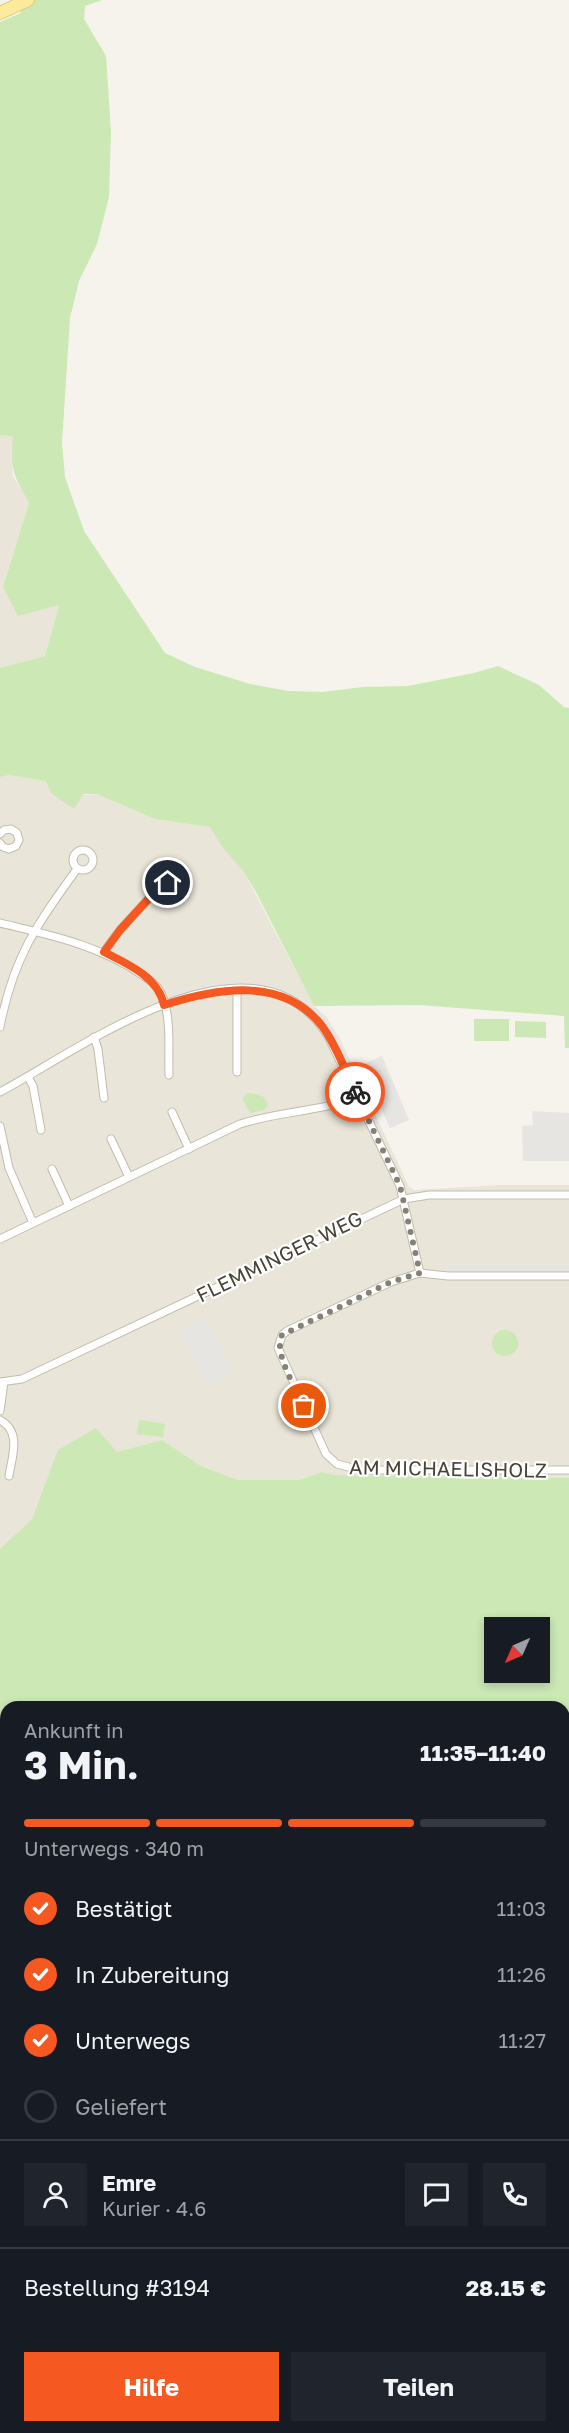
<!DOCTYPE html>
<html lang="de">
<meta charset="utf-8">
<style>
body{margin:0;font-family:"Golos Text",sans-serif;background:#20242c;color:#f1f3f6;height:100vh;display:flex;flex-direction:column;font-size:22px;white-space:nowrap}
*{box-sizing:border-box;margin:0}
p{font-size:20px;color:#9ea1a6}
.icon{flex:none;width:33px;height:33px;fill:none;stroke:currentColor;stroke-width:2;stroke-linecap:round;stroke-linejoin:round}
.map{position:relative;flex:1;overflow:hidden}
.details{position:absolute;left:0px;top:1701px;width:570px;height:732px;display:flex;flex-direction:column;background:#171b24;border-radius:18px 18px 0 0;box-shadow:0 3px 9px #0003}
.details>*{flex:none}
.needle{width:39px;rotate:225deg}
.fabs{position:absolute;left:484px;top:1617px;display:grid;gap:12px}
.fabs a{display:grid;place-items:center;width:66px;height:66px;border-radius:0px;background:#171b24;box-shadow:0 3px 9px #0003;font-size:30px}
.pin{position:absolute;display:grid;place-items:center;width:51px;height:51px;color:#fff;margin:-26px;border:3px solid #fff;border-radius:50%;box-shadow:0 2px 6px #0007}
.courier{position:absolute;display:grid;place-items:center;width:60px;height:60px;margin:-30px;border:4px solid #f55821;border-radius:50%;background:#fff;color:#222;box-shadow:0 2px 8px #0007}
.headline em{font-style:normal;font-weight:700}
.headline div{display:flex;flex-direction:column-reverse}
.headline{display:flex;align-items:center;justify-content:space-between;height:102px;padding:0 24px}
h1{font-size:39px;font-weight:700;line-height:45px}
.bar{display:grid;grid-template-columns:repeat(4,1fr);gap:9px 6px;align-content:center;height:72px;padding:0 24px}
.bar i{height:8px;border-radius:4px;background:#363941}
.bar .active{background:#f55821}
.bar p{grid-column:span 4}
.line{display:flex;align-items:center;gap:15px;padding:0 24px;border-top:2px solid #363941}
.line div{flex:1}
.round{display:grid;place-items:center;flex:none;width:63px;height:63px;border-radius:0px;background:#20242c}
ol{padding:0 24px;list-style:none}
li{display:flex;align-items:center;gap:18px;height:66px}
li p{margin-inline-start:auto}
li .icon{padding:6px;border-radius:50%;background:#f55821;color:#fff;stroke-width:4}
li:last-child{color:#9ea1a6}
li i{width:33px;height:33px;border:3px solid #363941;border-radius:50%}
.primary-button{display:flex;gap:12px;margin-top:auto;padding:12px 24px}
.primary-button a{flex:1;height:69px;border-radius:0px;background:#f55821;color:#fff;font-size:24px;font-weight:700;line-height:69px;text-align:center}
.primary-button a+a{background:#20242c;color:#f1f3f6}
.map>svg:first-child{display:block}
.residential{fill:#e9e5d9}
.green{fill:#cbe8b5;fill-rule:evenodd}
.parking{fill:#e7e5e2}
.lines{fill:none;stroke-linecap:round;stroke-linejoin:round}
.street-casing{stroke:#c0bcad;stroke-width:9}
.primary-casing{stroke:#e2cb6c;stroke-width:14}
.street{stroke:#fff;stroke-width:7}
.primary{stroke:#fceb9d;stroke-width:12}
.done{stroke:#858177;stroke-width:6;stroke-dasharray:0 10.8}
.route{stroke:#f55821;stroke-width:8}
.labels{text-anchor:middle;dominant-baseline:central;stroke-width:4.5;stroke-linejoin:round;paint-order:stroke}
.street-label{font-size:20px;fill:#494438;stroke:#fff}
</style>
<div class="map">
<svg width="569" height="2433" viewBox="0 0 569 2433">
<rect width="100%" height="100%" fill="#f5f3eb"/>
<g class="residential">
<path d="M0 241 26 346 11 452 13 476 29 503 3 587 59 604 45 656 0 668Z"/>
<path d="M10 775 34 777 60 784 86 795 97 794 155 819 210 827 222 847 244 872 314 1006 327 1018 340 1039 409 1187 415 1190 499 1185H569V1478L335 1475 322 1472 300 1480H238L201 1466 162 1440 117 1452 58 1451 32 1519 0 1549V777Z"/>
<path d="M0 2401H6V2427H58L50 2433H0Z"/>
</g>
<g class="green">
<path d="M13 0H102L85 6 84 19 106 56 111 131 109 197 97 244 79 281 70 318 62 443 65 477 84 531 165 653 195 667 250 684 288 691 322 692 363 687 408 686 474 673 498 666 539 685 564 707 569 708V1048H565L564 1016 420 1005 314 1006 257 894 244 872 222 847 210 827 155 819 97 794H83L74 809 51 793 46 781 10 775 0 777V668L45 656 59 605 18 616 3 587 29 503C14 477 9 467 13 436L0 435V22L21 13Z"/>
<rect x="474" y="1019" width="35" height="22"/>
<path d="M515 1021 546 1022V1038L515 1037Z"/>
<path d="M247 1093C258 1094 265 1094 268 1105L264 1110 250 1113 242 1098Z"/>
<circle cx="505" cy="1343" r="13"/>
<path d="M139 1420 165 1424 163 1437 137 1434Z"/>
<path d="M96 1428 117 1452 162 1440 201 1466 238 1480H300L322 1472 335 1475 569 1478V1946L564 1945V1707H6V2401H0V1549L32 1519 58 1450ZM495 1628H540V1672H495Z"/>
<path d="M58 2427H333L345 2432 50 2433Z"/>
</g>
<g class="parking">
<path d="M240 982 274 985 314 1006 327 1018 358 1076 385 1137 382 1138 338 1043 326 1025 304 1004 289 994 273 989 242 985 202 989 174 997 172 992 206 984Z"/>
<path d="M382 1056 409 1120 390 1128 362 1065Z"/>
<path d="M532 1111 569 1113V1161H523L522 1126 533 1125Z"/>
<path d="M446 1263H569V1272L446 1271Z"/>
<path d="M207 1318 233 1373 206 1385 180 1331Z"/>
</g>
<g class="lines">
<defs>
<g id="street">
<path d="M0 834 4 830 11 829 17 833 19 840 16 846 9 849 3 847 0 843"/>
<circle cx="83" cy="860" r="10"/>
<circle cx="159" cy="888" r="10"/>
<path d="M0 923C49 935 99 945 141 974 149 980 157 984 161 993 172 1016 168 1050 169 1075"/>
<path d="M103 953 120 930 152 895"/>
<path d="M0 1027C13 958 37 924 77 869"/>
<path d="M94 1037 98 1049 104 1098"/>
<path d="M237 1072V989"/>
<path d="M28 1077 33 1086 41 1130"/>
<path d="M0 1092C81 1049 254 918 328 1036L400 1186 420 1273"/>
<path d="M172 1112 189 1149"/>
<path d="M0 1126 9 1168 33 1223"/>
<path d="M111 1139 129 1177"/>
<path d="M52 1169 69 1206"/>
<path d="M0 1239 240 1124C279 1111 320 1112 358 1097"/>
<path d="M569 1276H448L420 1273 391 1282 287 1331 282 1335 278 1348 326 1454 337 1464 360 1470H569"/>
<path d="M0 1382 22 1379 404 1199 429 1195H569"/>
<path d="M0 1411 4 1382"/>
<path d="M0 1420C22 1432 12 1456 9 1476"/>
<path d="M81 2433 91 2427"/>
<path d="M197 2433 199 2427"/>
<path d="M347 2433 351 2427"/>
</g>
<path id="primary" d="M0 13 28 0"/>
</defs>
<use href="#street" class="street-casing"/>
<use href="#primary" class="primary-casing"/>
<use href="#street" class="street"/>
<use href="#primary" class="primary"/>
</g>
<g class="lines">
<path class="done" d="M304 1406C296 1388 273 1353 282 1335L391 1282 420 1273 400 1186 355 1092"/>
<path class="route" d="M168 883 169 890C164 897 160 898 152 895L120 930 104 952C128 964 158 977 164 1005 217 988 283 976 322 1026 336 1045 345 1070 355 1092"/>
</g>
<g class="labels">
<g class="street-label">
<text transform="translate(279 1256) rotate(-26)">FLEMMINGER WEG</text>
<text transform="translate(448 1468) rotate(1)">AM MICHAELISHOLZ</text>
</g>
</g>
</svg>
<div class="fabs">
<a><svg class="needle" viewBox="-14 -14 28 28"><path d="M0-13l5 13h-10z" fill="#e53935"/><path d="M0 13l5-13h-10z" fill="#9ea1a6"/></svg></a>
</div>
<div class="pin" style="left:304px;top:1406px;background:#ea580c"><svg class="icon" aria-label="bag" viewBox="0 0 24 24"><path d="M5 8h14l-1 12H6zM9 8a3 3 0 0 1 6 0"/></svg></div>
<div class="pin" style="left:168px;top:883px;background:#1f2937"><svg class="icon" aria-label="home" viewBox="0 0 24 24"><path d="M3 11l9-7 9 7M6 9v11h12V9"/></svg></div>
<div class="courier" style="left:355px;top:1092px"><svg class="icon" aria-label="bike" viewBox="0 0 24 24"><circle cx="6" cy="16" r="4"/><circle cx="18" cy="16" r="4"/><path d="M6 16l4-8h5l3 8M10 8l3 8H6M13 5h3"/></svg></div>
<section class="details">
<div class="headline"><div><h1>3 Min.</h1><p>Ankunft in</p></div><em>11:35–11:40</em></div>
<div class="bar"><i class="active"></i><i class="active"></i><i class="active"></i><i></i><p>Unterwegs · 340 m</p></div>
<ol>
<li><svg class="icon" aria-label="check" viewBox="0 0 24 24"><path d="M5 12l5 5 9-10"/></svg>Bestätigt<p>11:03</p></li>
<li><svg class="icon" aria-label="check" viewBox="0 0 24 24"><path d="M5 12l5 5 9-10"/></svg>In Zubereitung<p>11:26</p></li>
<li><svg class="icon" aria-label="check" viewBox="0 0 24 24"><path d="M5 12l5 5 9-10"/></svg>Unterwegs<p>11:27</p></li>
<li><i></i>Geliefert</li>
</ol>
<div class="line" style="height:108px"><a class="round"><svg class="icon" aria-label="person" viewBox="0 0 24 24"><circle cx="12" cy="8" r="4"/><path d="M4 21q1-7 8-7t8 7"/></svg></a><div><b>Emre</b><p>Kurier · 4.6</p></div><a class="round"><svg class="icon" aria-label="chat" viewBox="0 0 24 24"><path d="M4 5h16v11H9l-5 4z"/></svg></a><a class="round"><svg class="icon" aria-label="phone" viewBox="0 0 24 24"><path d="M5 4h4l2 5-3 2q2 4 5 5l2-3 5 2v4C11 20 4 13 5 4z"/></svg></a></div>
<div class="line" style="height:78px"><div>Bestellung #3194</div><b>28.15 €</b></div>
<div class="primary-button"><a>Hilfe</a><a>Teilen</a></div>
</section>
</div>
